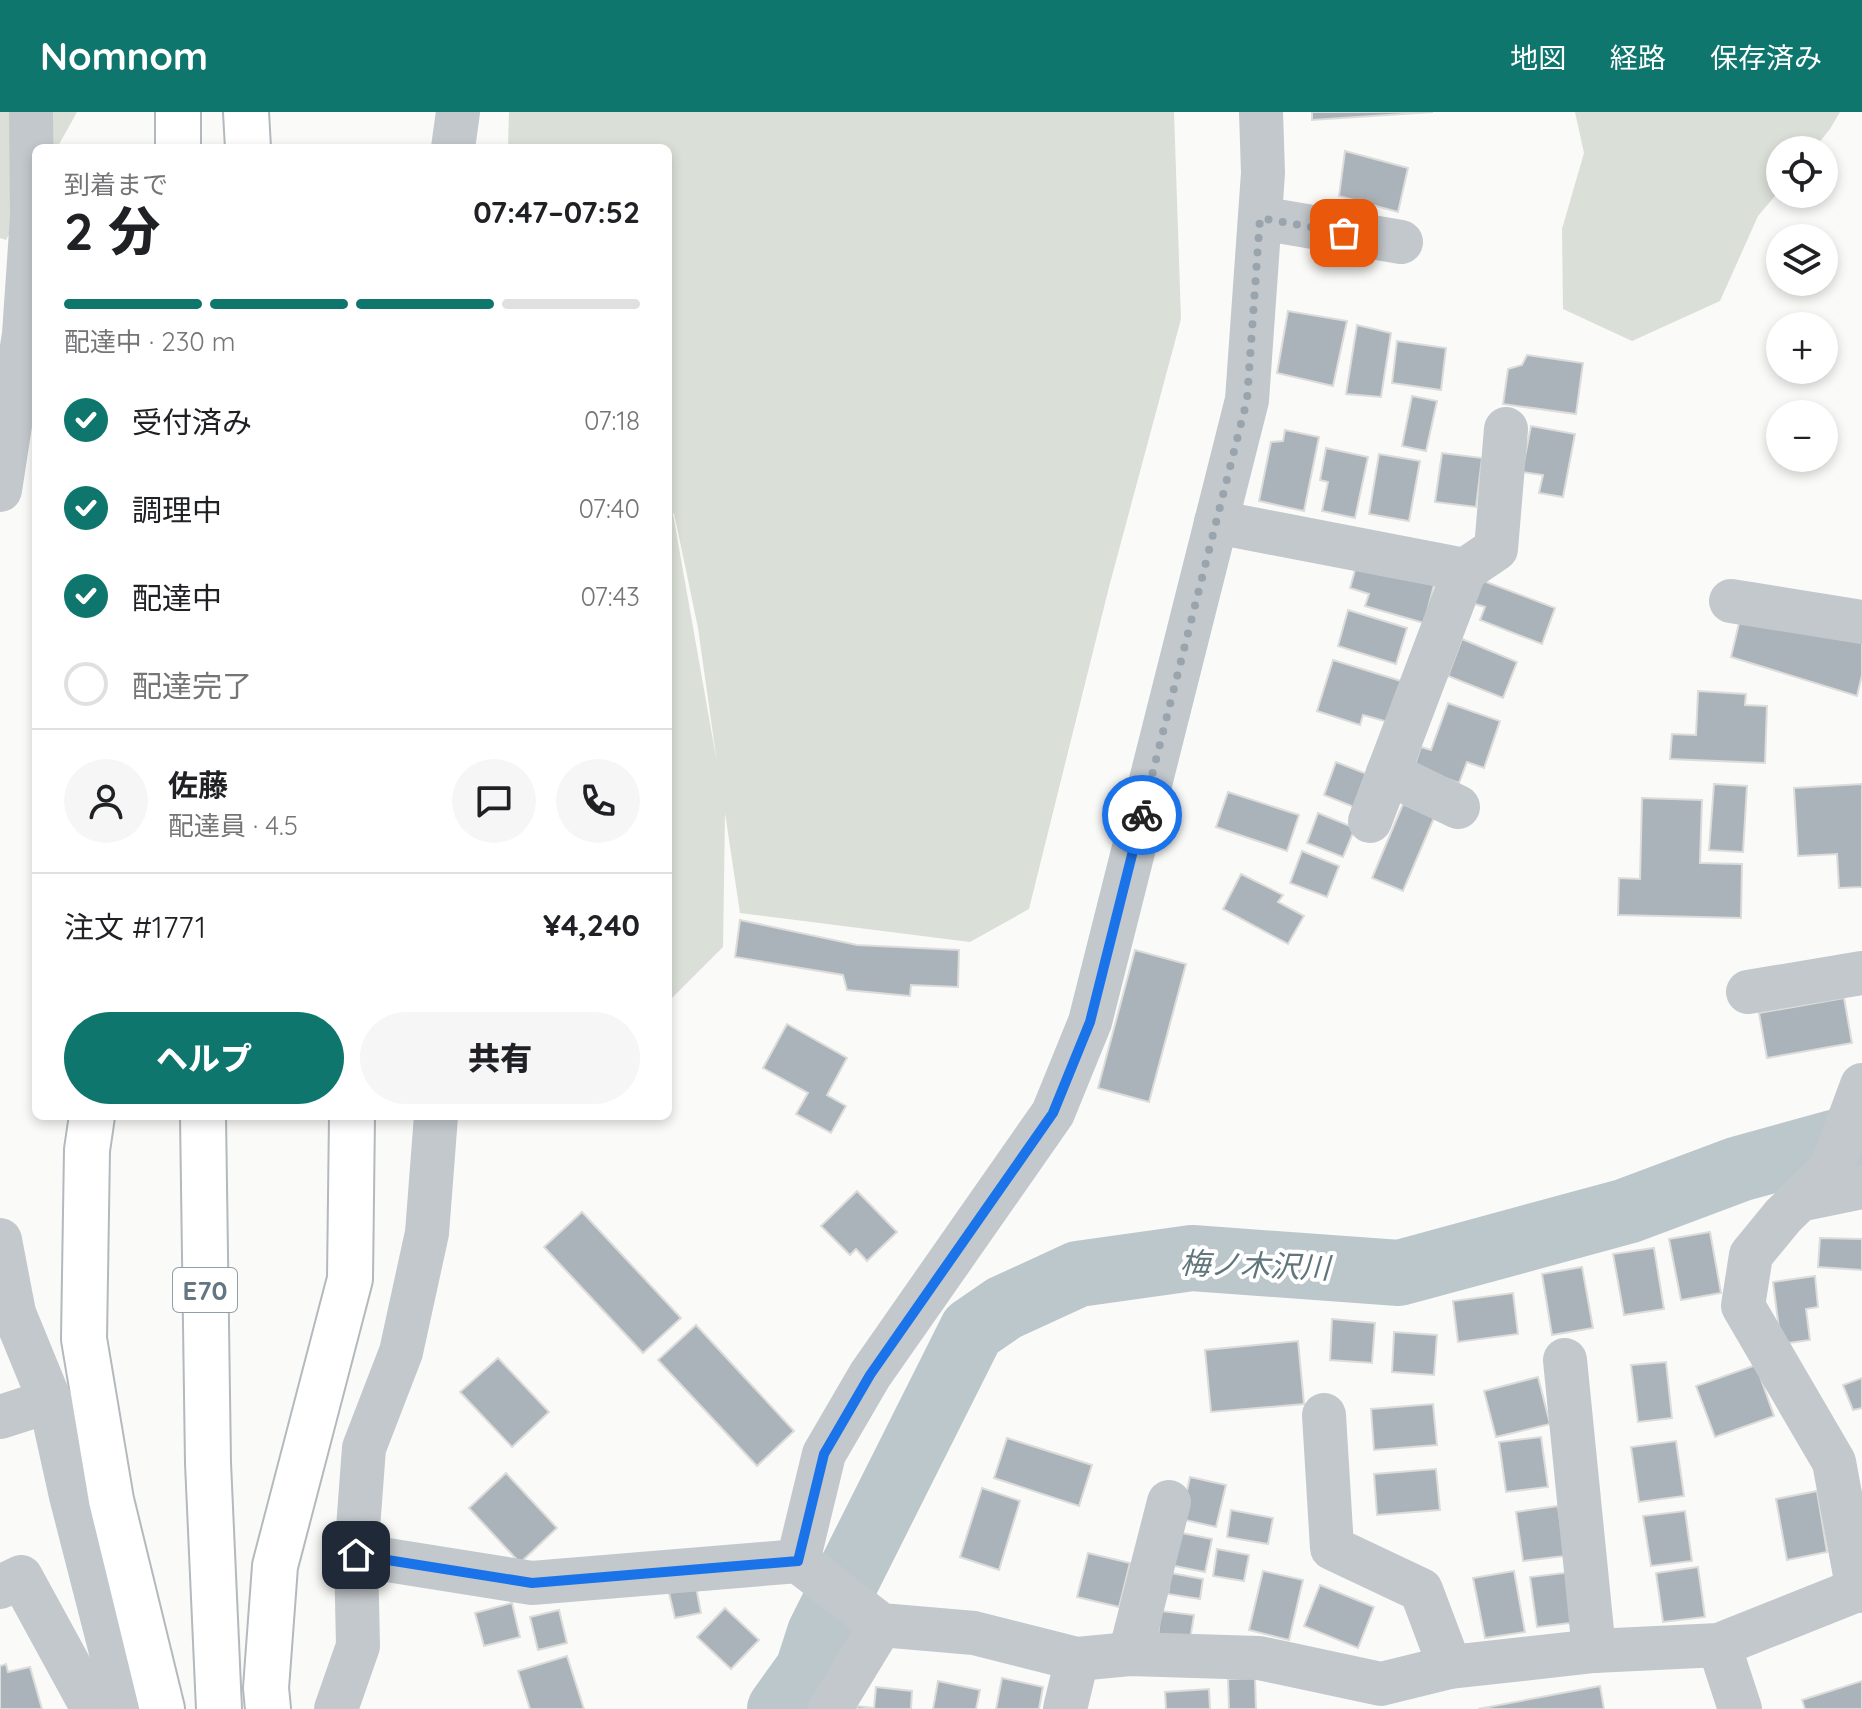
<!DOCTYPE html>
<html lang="ja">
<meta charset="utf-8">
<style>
body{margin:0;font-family:Quicksand,"Noto Sans JP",sans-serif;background:#f6f6f6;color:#202124;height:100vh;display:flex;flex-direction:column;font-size:30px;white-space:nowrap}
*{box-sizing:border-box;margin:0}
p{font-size:26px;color:#757577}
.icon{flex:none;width:44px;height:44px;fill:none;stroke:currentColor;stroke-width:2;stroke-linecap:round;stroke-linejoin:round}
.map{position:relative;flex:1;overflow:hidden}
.details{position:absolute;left:32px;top:32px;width:640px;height:976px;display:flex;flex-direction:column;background:#fff;border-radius:12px;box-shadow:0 4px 12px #0003}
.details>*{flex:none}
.buttons{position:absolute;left:1766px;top:24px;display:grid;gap:16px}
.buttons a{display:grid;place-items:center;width:72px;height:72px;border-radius:50%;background:#fff;box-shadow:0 4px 12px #0003;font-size:40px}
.pin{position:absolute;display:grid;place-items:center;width:68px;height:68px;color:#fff;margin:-34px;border-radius:16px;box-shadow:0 4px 12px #0006}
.courier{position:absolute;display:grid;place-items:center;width:80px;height:80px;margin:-40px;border:6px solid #1a73e8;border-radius:50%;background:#fff;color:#222;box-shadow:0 2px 10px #0007}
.head em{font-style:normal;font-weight:800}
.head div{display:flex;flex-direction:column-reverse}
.head{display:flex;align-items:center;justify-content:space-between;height:136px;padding:0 32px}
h1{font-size:52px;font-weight:800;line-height:60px}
.bar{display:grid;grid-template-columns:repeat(4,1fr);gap:12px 8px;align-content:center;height:96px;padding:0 32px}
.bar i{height:10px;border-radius:6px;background:#e0e0e0}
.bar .active{background:#0f766e}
.bar p{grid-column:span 4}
.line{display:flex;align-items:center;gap:20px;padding:0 32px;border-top:2px solid #e0e0e0}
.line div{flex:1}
.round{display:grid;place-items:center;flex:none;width:84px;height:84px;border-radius:42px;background:#f6f6f6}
ol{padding:0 32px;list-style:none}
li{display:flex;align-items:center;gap:24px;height:88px}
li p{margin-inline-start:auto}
li .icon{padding:8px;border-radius:50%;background:#0f766e;color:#fff;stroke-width:4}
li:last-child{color:#757577}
li i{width:44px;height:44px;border:4px solid #e0e0e0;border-radius:50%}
.button{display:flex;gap:16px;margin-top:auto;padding:16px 32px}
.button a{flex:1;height:92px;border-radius:48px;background:#0f766e;color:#fff;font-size:32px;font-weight:800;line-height:92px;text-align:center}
.button a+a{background:#f6f6f6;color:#202124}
header{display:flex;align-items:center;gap:48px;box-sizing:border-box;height:112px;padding:0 40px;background:#0f766e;color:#fff}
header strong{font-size:38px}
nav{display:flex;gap:44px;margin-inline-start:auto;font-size:28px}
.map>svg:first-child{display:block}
.green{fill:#dadfd7;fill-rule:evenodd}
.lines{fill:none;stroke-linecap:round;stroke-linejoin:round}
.river{stroke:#bbc7cb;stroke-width:66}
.building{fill:#aab3b9;stroke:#dcdcda;stroke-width:2}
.highway-casing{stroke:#b4b9bd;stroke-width:48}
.minor{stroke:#c3c8cc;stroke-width:44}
.highway{stroke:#fff;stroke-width:44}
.done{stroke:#99a4ac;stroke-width:8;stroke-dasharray:0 14.4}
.route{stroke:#1a73e8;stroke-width:10}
.labels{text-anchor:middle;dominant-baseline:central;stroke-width:8;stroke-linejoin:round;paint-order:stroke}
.shield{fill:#fff;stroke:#939fa8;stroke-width:2}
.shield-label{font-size:26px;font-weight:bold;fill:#657683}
.water-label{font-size:30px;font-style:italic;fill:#60757c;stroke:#fff}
</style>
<header>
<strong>Nomnom</strong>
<nav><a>地図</a><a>経路</a><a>保存済み</a></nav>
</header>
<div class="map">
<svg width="1862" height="1597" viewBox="0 0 1862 1597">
<rect width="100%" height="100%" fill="#fafaf8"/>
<g class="green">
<path d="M0 0H77L57 36H36V74L6 128 0 126Z"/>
<path d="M509 0H1174L1181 207 1109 475 1029 797 970 830 740 801 725 701 723 835 668 890V36H508ZM674 401 698 516 717 651 673 402Z"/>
<path d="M1575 0H1840L1830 17 1813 38H1780V78L1758 104 1720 189 1632 229 1563 197 1562 117 1584 41Z"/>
</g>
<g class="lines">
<path class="river" d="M780 1597 808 1558 820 1521 972 1218 1004 1196 1078 1162 1192 1146 1399 1161 1627 1099 1739 1057 1862 1023"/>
</g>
<g class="building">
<path d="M1312 0H1433L1312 8Z"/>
<path d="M1345 39 1408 56 1398 100 1339 84Z"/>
<path d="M1288 199 1347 209 1333 274 1277 261Z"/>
<path d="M1357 213 1391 221 1381 285 1346 282Z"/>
<path d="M1397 229 1446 236 1441 278 1392 271Z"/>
<path d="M1527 243 1583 251 1576 302 1503 292 1508 257 1522 253Z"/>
<path d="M1412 284 1437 289 1426 339 1402 334Z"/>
<path d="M1531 314 1575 322 1563 385 1539 381 1543 363 1522 360Z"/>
<path d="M1285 318 1319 325 1304 399 1259 389 1271 330 1283 329Z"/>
<path d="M1326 336 1368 345 1355 406 1322 399 1328 370 1320 368Z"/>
<path d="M1442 341 1482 346 1476 395 1435 390Z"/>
<path d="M1379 342 1420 349 1409 409 1369 402Z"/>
<path d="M1357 451 1434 473 1424 511 1365 494 1369 482 1350 476Z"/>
<path d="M1481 468 1555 496 1542 532 1480 508 1485 495 1472 491Z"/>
<path d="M1348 498 1407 516 1396 552 1338 534Z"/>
<path d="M1740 507 1862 530V563L1857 584 1731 545Z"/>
<path d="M1462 527 1517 550 1503 586 1448 564Z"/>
<path d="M1333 548 1401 569 1388 610 1363 603 1360 613 1317 599Z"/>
<path d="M1698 579 1746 582 1745 593 1767 594 1765 651 1670 647 1672 622 1696 623Z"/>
<path d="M1448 591 1500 609 1484 656 1467 650 1459 671 1414 655 1421 635 1431 638Z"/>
<path d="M1336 650 1372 664 1359 697 1324 683Z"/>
<path d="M1714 672 1747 674 1743 740 1709 738Z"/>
<path d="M1862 672V775L1839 776 1837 742 1798 744 1794 676Z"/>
<path d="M1228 680 1299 703 1287 739 1216 715Z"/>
<path d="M1642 686 1702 688 1700 751 1742 752 1741 806 1618 803 1619 766 1640 767Z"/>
<path d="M1403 692 1434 706 1403 779 1372 766Z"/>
<path d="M1318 701 1355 716 1343 745 1307 731Z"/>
<path d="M1302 739 1339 754 1327 785 1290 771Z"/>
<path d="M1241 762 1283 783 1278 790 1304 804 1288 832 1223 797Z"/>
<path d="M740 808 857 833 959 838 958 875 911 873 910 884 847 878 843 863 735 845Z"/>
<path d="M1135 838 1186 852 1149 990 1098 976Z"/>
<path d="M1844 886 1852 931 1767 946 1759 901Z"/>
<path d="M787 912 847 946 827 983 846 994 831 1021 796 1002 808 981 763 956Z"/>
<path d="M857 1079 897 1120 867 1149 856 1137 850 1143 821 1114Z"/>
<path d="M582 1100 681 1206 643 1241 544 1135Z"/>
<path d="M1710 1120 1721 1181 1681 1188 1669 1127Z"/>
<path d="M1820 1126 1862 1127V1158L1818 1155Z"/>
<path d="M1654 1136 1664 1197 1624 1203 1613 1142Z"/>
<path d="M1582 1155 1593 1216 1552 1223 1542 1162Z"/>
<path d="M1815 1164 1818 1195 1806 1197 1810 1228 1781 1232 1773 1170Z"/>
<path d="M1513 1181 1518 1222 1458 1230 1453 1189Z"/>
<path d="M1332 1207 1375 1211 1372 1251 1330 1248Z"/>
<path d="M696 1213 794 1319 757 1354 658 1248Z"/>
<path d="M1394 1220 1437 1223 1434 1263 1392 1260Z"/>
<path d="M1298 1229 1304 1292 1211 1300 1205 1238Z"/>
<path d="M498 1246 549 1300 512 1335 460 1280Z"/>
<path d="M1666 1250 1672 1306 1638 1310 1631 1253Z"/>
<path d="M1756 1253 1774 1304 1715 1325 1696 1274Z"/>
<path d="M1538 1265 1550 1312 1496 1325 1484 1279Z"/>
<path d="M1862 1266V1296L1853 1298 1843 1273Z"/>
<path d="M1433 1292 1437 1333 1374 1338 1371 1297Z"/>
<path d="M1541 1325 1548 1375 1506 1380 1499 1330Z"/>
<path d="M1007 1326 1092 1353 1079 1394 994 1366Z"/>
<path d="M1676 1329 1684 1384 1639 1390 1631 1335Z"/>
<path d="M1436 1357 1440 1398 1377 1403 1374 1362Z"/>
<path d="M506 1361 557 1416 520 1451 469 1396Z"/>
<path d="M1190 1365 1226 1373 1216 1415 1181 1407Z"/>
<path d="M982 1376 1020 1389 999 1458 960 1445Z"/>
<path d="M1817 1379 1827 1440 1787 1448 1776 1387Z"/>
<path d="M1558 1394 1565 1444 1523 1449 1516 1400Z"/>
<path d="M1231 1398 1273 1406 1268 1432 1227 1425Z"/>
<path d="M1685 1399 1692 1449 1651 1454 1643 1404Z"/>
<path d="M1177 1420 1212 1427 1205 1460 1170 1453Z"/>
<path d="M1217 1437 1249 1443 1244 1469 1213 1464Z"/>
<path d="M1088 1441 1130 1451 1119 1495 1077 1485Z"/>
<path d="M1698 1455 1705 1505 1663 1510 1656 1461Z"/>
<path d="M1263 1459 1303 1468 1289 1528 1249 1518Z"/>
<path d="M1514 1459 1525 1520 1485 1526 1473 1466Z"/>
<path d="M1572 1460 1579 1510 1537 1515 1530 1465Z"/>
<path d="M1171 1461 1203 1467 1200 1487 1168 1482Z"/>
<path d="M1320 1473 1374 1495 1358 1536 1304 1514Z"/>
<path d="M696 1475 701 1501 675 1506 669 1481Z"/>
<path d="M512 1491 520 1525 484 1534 475 1501Z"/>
<path d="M725 1496 759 1528 731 1557 697 1525Z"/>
<path d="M559 1498 567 1531 538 1538 530 1505Z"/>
<path d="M1161 1499 1194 1503 1190 1528 1158 1524Z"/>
<path d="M567 1544 584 1597H530L518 1559Z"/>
<path d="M6 1552 8 1560 30 1555 42 1597H0V1554Z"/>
<path d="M1002 1566 1043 1575 1039 1597H996Z"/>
<path d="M1255 1566 1256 1597H1229L1228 1567Z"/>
<path d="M938 1569 980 1578 976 1597H933Z"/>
<path d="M1862 1569V1597H1805L1802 1588Z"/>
<path d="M1600 1574 1604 1597H1478Z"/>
<path d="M876 1575 912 1579 911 1597H857V1594L874 1596Z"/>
<path d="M1209 1577 1210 1597H1166L1165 1580Z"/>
</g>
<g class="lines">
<defs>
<g id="highway">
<path d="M178 0V36"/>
<path d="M246 0 248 36"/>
<path d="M92 1004 87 1038 84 1227 111 1388 162 1597"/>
<path d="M203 1004 208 1351 219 1597"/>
<path d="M268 1597 266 1576 275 1454 350 1167 352 1004"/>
</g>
</defs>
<use href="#highway" class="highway-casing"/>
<g class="minor">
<path d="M1261 0 1263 61 1247 288 1090 910 1053 1001 870 1263 824 1342 798 1449 881 1513 974 1521 1077 1547 1130 1542 1259 1546 1381 1572 1450 1555 1594 1539 1719 1533 1862 1476"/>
<path d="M453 36 458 0"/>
<path d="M1260 106 1401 130"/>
<path d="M0 378 24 222 32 105 31 0"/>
<path d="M1216 410 1465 458 1496 437 1506 317"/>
<path d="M1731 489 1862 510"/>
<path d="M1388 661 1458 695"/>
<path d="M1370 709 1465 458"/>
<path d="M1748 880 1862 861"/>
<path d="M1799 1088 1862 1075"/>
<path d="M0 1128 14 1201 50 1289 71 1384 119 1571 120 1597"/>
<path d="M1565 1248 1594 1539"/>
<path d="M1324 1303 1332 1436 1421 1478 1450 1555"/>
<path d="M0 1305 50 1289"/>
<path d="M356 1443 532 1471 798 1449"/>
<path d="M0 1475 21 1465 93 1597"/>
<path d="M1858 1479 1834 1350 1743 1194 1751 1143 1783 1104 1831 1057 1862 973"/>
<path d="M1719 1533 1740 1597"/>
<path d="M1130 1542 1169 1390"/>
<path d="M336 1597 358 1534 356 1443 364 1336 401 1240 427 1121 436 1004"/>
<path d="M830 1597 881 1513"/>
<path d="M1065 1597 1077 1547"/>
</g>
<use href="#highway" class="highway"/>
</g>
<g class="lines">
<path class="done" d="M1142 703 1247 288 1260 106 1344 121"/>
<path class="route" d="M356 1443 532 1471 798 1449 824 1342 870 1263 1053 1001 1090 910 1142 703"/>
</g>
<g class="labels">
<rect class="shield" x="173" y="1156" width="64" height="44" rx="6"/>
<g class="shield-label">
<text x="205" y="1178">E70</text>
</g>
<g class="water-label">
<text transform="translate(1255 1153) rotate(2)">梅ノ木沢川</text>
</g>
</g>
</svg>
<div class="buttons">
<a><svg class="icon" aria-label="locate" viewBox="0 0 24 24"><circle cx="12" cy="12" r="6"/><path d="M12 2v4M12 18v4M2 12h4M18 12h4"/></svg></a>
<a><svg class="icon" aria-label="layers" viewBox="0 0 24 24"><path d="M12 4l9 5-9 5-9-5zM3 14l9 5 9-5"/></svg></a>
<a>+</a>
<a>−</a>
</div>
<div class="pin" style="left:1344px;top:121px;background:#ea580c"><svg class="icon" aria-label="bag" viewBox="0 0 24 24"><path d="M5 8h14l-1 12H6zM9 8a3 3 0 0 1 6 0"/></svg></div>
<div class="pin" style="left:356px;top:1443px;background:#1f2937"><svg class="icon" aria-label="home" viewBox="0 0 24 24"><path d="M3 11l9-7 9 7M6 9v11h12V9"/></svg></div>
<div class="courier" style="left:1142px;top:703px"><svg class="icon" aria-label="bike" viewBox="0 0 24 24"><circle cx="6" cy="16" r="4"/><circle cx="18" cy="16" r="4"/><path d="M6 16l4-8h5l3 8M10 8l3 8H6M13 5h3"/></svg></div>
<section class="details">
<div class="head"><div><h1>2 分</h1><p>到着まで</p></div><em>07:47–07:52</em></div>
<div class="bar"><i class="active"></i><i class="active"></i><i class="active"></i><i></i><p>配達中 · 230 m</p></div>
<ol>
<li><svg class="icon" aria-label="check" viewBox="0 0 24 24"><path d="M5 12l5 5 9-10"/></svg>受付済み<p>07:18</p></li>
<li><svg class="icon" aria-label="check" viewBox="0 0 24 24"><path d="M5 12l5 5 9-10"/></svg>調理中<p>07:40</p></li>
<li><svg class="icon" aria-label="check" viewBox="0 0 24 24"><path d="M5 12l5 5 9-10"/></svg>配達中<p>07:43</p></li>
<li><i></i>配達完了</li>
</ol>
<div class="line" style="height:144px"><a class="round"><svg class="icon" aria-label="person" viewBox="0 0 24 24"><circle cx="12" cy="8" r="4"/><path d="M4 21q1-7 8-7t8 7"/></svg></a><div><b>佐藤</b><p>配達員 · 4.5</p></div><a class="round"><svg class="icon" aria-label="chat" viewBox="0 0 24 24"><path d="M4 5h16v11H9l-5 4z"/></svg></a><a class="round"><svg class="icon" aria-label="phone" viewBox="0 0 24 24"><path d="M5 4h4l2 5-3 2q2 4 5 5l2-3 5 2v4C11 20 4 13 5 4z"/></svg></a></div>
<div class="line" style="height:104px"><div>注文 #1771</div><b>¥4,240</b></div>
<div class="button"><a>ヘルプ</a><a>共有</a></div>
</section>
</div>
